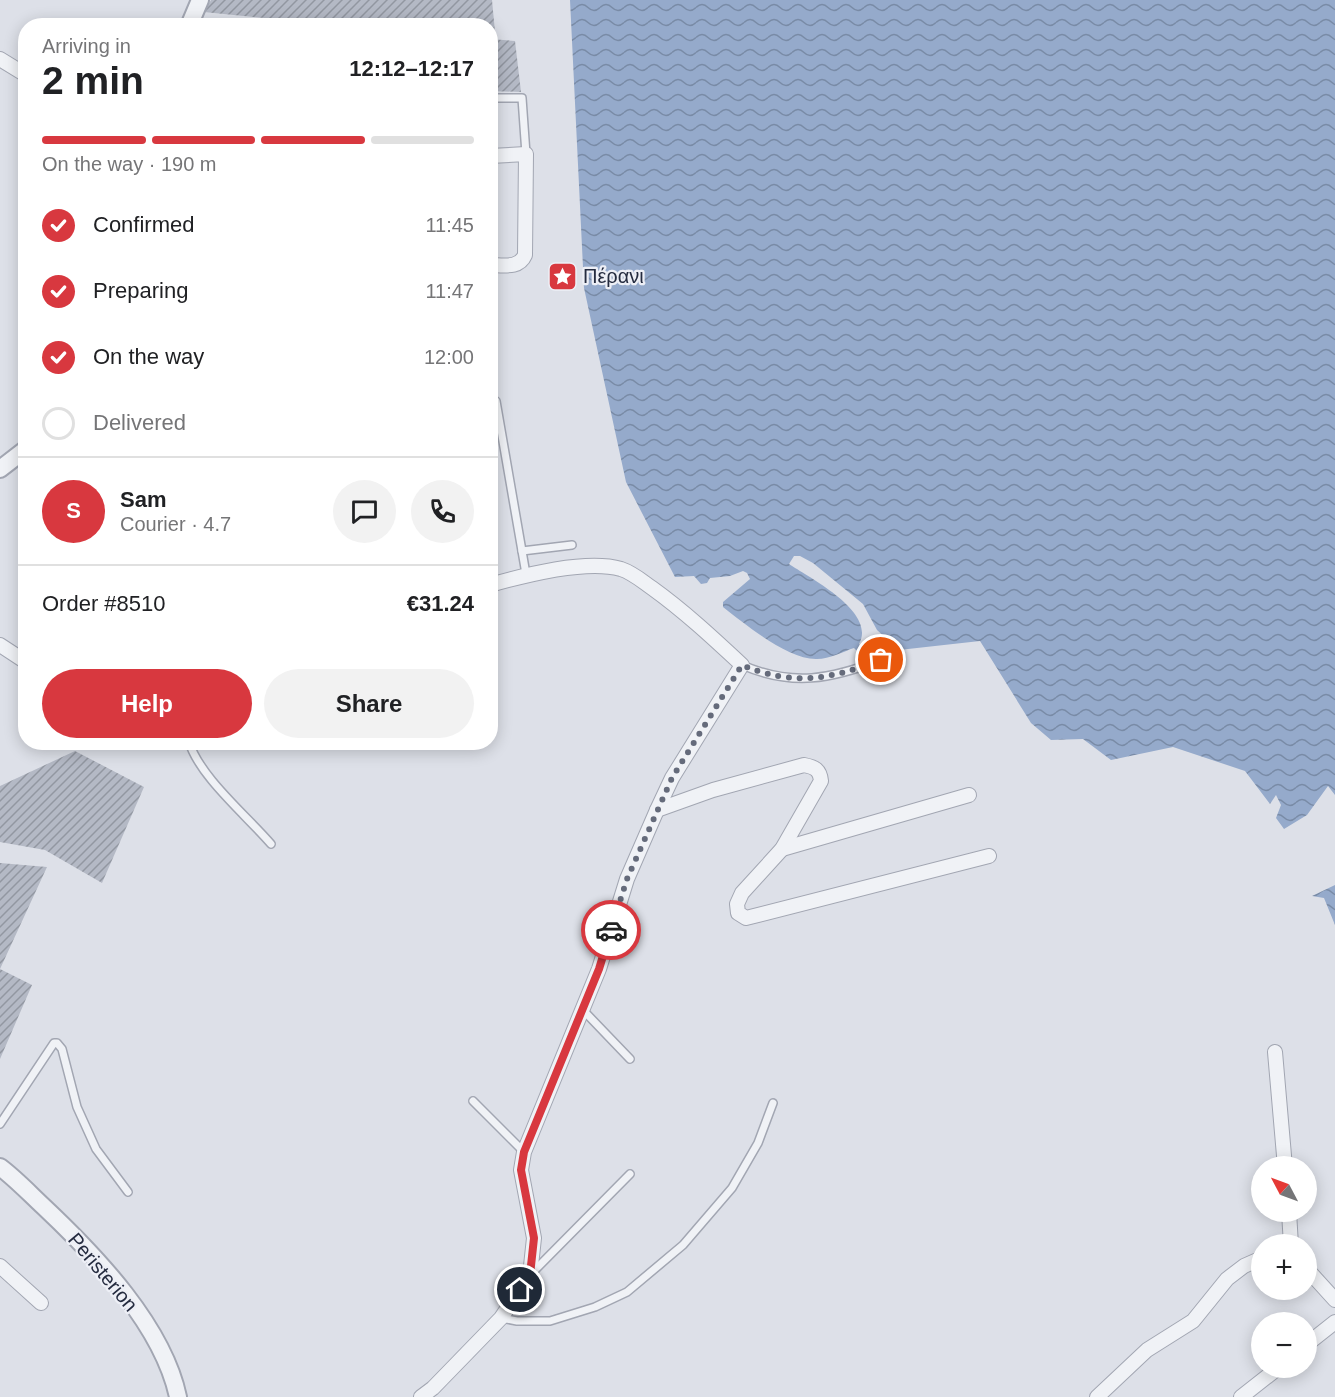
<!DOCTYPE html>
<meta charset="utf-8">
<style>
body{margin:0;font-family:Helvetica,sans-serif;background:#f2f2f2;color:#202124;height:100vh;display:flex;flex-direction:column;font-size:22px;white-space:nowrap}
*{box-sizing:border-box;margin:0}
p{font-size:20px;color:#757577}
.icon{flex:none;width:33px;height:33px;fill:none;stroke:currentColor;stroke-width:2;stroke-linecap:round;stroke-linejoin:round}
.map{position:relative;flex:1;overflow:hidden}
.drawer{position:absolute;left:18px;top:18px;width:480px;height:732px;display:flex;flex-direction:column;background:#fff;border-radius:24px;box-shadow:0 3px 15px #0003}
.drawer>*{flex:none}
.needle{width:39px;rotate:311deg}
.tools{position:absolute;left:1251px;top:1156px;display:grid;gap:12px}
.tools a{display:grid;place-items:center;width:66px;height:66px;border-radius:50%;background:#fff;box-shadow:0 3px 15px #0003;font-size:30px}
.pin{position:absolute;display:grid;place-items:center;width:51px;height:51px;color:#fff;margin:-26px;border:3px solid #fff;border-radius:50%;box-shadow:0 2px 6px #0007}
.courier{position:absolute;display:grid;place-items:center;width:60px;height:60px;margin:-30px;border:4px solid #d8383f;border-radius:50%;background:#fff;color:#222;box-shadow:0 2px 8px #0007}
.headline em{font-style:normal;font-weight:700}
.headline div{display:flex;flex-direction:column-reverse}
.headline{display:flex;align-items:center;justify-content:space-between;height:102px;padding:0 24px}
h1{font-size:39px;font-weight:700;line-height:45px}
.bar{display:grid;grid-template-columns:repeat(4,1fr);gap:9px 6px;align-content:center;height:72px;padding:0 24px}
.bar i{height:8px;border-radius:4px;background:#e0e0e0}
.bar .selected{background:#d8383f}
.bar p{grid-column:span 4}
.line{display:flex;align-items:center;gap:15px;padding:0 24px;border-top:2px solid #e0e0e0}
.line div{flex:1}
.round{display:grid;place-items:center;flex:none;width:63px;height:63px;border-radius:32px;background:#f2f2f2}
ol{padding:0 24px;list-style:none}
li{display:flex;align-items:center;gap:18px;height:66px}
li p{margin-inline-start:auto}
li .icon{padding:6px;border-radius:50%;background:#d8383f;color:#fff;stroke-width:4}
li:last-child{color:#757577}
li i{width:33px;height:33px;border:3px solid #e0e0e0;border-radius:50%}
.cta{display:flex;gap:12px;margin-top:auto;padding:12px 24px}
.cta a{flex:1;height:69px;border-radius:36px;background:#d8383f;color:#fff;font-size:24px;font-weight:700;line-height:69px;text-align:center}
.cta a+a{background:#f2f2f2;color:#202124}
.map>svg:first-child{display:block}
.water{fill:url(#water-waves)}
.building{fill:url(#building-hatch)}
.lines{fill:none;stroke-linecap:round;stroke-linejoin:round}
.service-casing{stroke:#a2a6b2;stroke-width:10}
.minor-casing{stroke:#a2a6b2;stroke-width:16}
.tertiary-casing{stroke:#a2a6b2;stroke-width:20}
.service{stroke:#f0f2f6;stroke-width:7}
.minor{stroke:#f0f2f6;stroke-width:14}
.tertiary{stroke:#f0f2f6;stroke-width:16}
.done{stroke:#656b7b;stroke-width:6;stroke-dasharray:0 10.8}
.route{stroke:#d8383f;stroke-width:8}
.labels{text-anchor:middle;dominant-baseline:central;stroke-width:4.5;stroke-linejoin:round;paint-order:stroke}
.poi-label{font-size:20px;fill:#252c40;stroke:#edeff6;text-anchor:start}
.street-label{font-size:20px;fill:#252c40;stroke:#edeff6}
</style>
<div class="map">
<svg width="1335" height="1397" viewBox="0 0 1335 1397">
<defs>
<pattern id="water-waves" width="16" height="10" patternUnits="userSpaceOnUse" patternTransform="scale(1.5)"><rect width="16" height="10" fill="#95aacb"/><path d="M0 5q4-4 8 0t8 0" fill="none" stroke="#798ba6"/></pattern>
<pattern id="building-hatch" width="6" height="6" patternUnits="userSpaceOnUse" patternTransform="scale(1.5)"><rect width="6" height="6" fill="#b4b9c5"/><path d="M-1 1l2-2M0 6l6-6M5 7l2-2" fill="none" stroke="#9297a1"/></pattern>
</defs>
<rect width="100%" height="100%" fill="#dde0e8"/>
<g class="water">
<path d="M570 0H1335V795L1328 786 1307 815 1284 829 1276 818 1281 805 1276 795 1270 804 1245 771 1173 747 1111 760 1083 739 1051 740 1031 723 980 641 899 650 877 630 863 604 813 563 800 556H794L789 564C810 578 877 612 859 644L870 655 865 659 854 648C842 652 830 659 817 659 788 660 745 624 723 607V602L750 579 747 573 743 571 730 576 710 578 707 583 701 584 694 576 675 577 626 482 584 288Z"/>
<path d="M1335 885V925L1324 898 1312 896Z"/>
</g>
<g class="building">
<path d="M211 0H492L495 32H490V26H365L314 23 204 12Z"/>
<path d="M490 39 515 41 521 92 490 91Z"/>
<path d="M75 751 144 787 102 883 45 850 0 842V786Z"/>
<path d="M0 863 47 867 0 969 32 985 0 1059Z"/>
</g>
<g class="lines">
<defs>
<g id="service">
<path d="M490 98H522L526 154"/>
<path d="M496 401 526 574"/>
<path d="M522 551 572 545"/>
<path d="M742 665C793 687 831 679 881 660"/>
<path d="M189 742C200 777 246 815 271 844"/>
<path d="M582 1009 630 1059"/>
<path d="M473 1101 524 1152"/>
<path d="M0 1124 54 1043H57L62 1049 77 1107 96 1149 128 1192"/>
<path d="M531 1274 630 1174"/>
<path d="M501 1318 517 1321H550L595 1307 627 1292 683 1245 732 1188 758 1143 773 1103"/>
</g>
<g id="minor">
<path d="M0 59 26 75"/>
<path d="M490 156 526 154 525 255C519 269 503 265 490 265"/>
<path d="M0 645 26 662"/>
<path d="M657 810 713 790 804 765C815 767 820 770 821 781L782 849 742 893 737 904 738 913 746 918 989 856"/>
<path d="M782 849 969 795"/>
<path d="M1275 1052 1285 1167"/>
<path d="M1289 1212 1291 1245"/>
<path d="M0 1266 41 1303"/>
<path d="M1306 1268 1335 1300"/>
<path d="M1306 1345 1335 1322"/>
<path d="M421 1397 433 1388 501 1318 530 1275 534 1238 521 1170 524 1152 599 969 627 879 657 810 672 778 742 665C713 638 684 611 652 588 642 581 633 573 621 569 586 559 525 575 490 585"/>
<path d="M1097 1397 1147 1350 1193 1321 1227 1279 1244 1266 1262 1258"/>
<path d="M1241 1397 1278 1368"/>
</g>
<g id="tertiary">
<path d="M189 26 200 0"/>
<path d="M0 469 26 449"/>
<path d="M0 1167C16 1179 30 1194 44 1207 96 1256 163 1326 178 1397"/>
</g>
</defs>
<use href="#service" class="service-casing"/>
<use href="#minor" class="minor-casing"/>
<use href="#tertiary" class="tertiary-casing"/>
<use href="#service" class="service"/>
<use href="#minor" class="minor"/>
<use href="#tertiary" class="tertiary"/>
</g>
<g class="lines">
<path class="done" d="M611 930 627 879 672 778 742 665C794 687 830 679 881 660"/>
<path class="route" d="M520 1290 530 1275 534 1238 521 1170 524 1152 599 969 611 930"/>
</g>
<defs>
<symbol id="sight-square" viewBox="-11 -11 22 22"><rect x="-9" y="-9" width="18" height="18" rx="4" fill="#d8383f" stroke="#edeff6"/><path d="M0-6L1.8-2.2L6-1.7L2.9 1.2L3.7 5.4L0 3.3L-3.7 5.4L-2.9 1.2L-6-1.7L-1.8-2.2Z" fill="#fff"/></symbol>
</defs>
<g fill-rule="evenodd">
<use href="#sight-square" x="546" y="260" width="33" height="33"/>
</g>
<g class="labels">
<g class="poi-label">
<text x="583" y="276">Πέρανι</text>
</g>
<g class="street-label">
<text transform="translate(103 1272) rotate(50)">Peristerion</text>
</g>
</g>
</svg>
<div class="tools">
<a><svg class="needle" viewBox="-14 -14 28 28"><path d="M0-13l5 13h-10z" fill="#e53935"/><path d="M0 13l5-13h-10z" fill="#757577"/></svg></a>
<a>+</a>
<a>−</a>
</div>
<div class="pin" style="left:881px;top:660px;background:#ea580c"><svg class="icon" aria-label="bag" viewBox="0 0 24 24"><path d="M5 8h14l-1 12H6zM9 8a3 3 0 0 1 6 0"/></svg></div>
<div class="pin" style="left:520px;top:1290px;background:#1f2937"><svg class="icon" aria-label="home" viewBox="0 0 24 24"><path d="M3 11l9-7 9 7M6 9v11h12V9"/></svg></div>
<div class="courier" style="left:611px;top:930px"><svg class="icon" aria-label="car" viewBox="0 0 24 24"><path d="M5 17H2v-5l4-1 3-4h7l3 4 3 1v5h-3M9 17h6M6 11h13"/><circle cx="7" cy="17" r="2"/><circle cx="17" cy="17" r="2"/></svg></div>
<section class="drawer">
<div class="headline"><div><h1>2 min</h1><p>Arriving in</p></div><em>12:12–12:17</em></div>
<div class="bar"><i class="selected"></i><i class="selected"></i><i class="selected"></i><i></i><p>On the way · 190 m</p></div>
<ol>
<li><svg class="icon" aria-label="check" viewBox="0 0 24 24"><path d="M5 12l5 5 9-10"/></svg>Confirmed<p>11:45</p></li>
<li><svg class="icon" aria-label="check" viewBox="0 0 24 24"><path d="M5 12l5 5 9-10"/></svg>Preparing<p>11:47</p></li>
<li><svg class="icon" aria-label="check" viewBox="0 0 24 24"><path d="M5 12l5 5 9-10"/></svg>On the way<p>12:00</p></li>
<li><i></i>Delivered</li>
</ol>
<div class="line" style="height:108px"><b class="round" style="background:#d8383f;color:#fff">S</b><div><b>Sam</b><p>Courier · 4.7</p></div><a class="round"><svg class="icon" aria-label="chat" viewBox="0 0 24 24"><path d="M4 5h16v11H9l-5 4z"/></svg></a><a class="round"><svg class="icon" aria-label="phone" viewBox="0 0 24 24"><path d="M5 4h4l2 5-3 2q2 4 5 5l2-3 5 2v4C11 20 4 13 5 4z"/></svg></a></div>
<div class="line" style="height:78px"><div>Order #8510</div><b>€31.24</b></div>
<div class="cta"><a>Help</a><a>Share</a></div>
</section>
</div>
